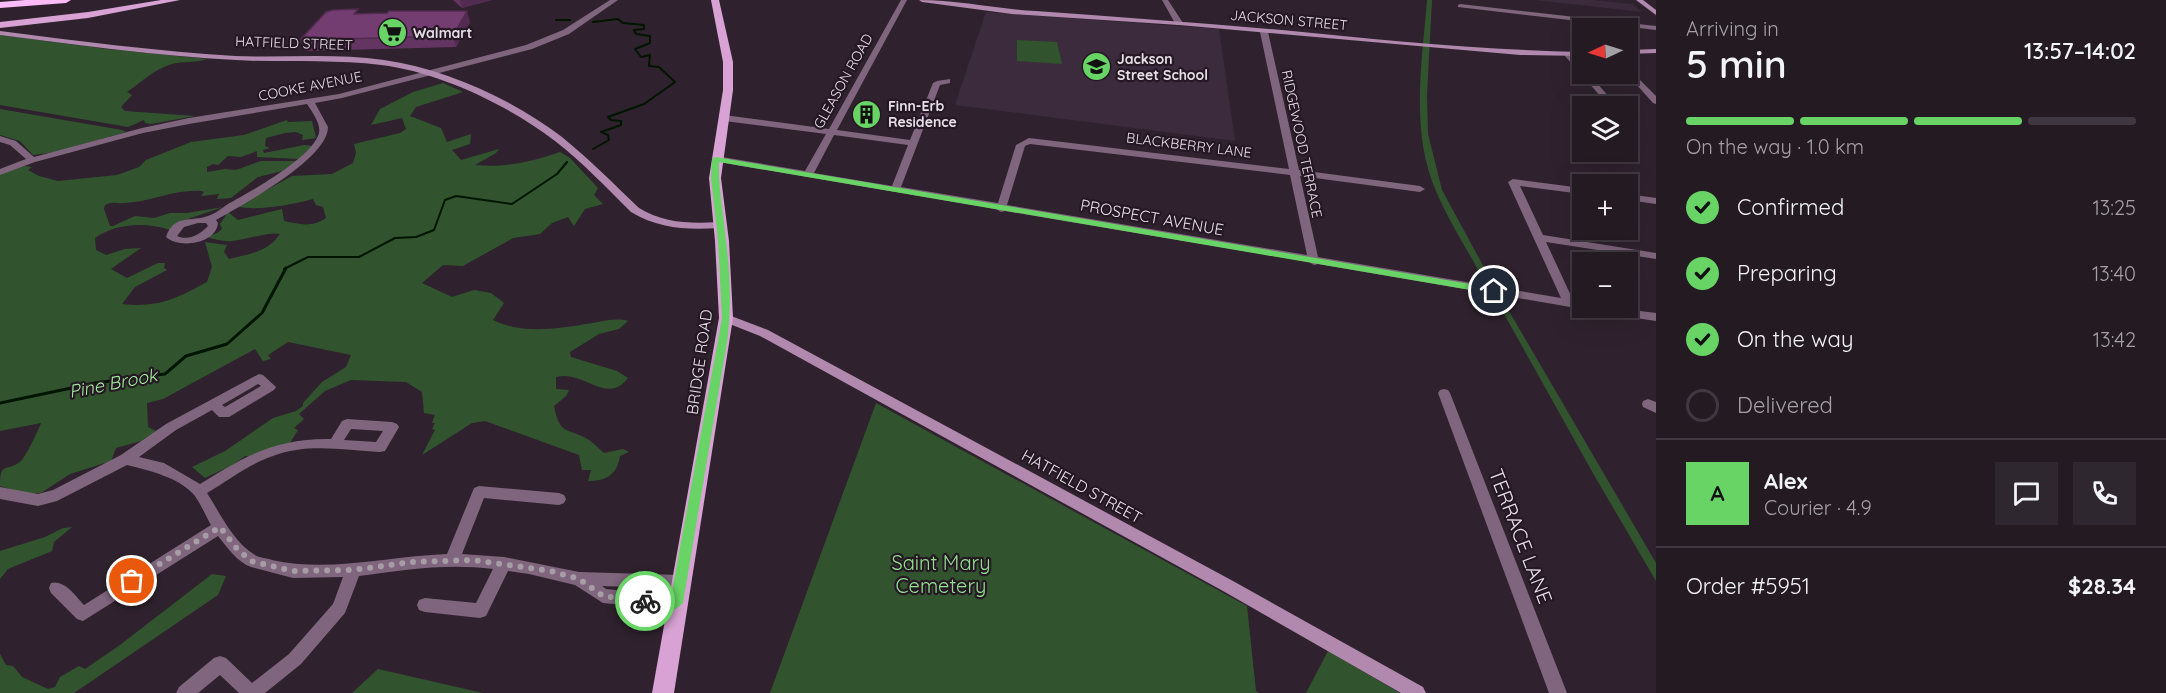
<!DOCTYPE html>
<meta charset="utf-8">
<style>
body{margin:0;font-family:Quicksand,sans-serif;background:#2f272f;color:#f1f3f6;height:100vh;display:flex;flex-direction:column;font-size:22px;white-space:nowrap}
*{box-sizing:border-box;margin:0}
p{font-size:20px;color:#a3a1a5}
.icon{flex:none;width:33px;height:33px;fill:none;stroke:currentColor;stroke-width:2;stroke-linecap:round;stroke-linejoin:round}
.map{position:relative;flex:1;overflow:hidden}
.sheet{display:flex;flex-direction:column;background:#231a22;width:510px}
.sheet>*{flex:none}
.needle{width:39px;rotate:266deg}
.tools{position:absolute;left:1572px;top:18px;display:grid;gap:12px}
.tools a{display:grid;place-items:center;width:66px;height:66px;border-radius:0px;background:#231a22;box-shadow:0 6px 24px #0002,0 0 0 2px #403840;font-size:30px}
.pin{position:absolute;display:grid;place-items:center;width:51px;height:51px;color:#fff;margin:-26px;border:3px solid #fff;border-radius:50%;box-shadow:0 2px 6px #0007}
.courier{position:absolute;display:grid;place-items:center;width:60px;height:60px;margin:-30px;border:4px solid #68d465;border-radius:50%;background:#fff;color:#222;box-shadow:0 2px 8px #0007}
.summary em{font-style:normal;font-weight:600}
.summary div{display:flex;flex-direction:column-reverse}
.summary{display:flex;align-items:center;justify-content:space-between;height:102px;padding:0 30px}
h1{font-size:39px;font-weight:600;line-height:45px}
.bar{display:grid;grid-template-columns:repeat(4,1fr);gap:9px 6px;align-content:center;height:72px;padding:0 30px}
.bar i{height:8px;border-radius:4px;background:#403840}
.bar .selected{background:#68d465}
.bar p{grid-column:span 4}
.line{display:flex;align-items:center;gap:15px;padding:0 30px;border-top:2px solid #403840}
.line div{flex:1}
.round{display:grid;place-items:center;flex:none;width:63px;height:63px;border-radius:0px;background:#2f272f}
ol{padding:0 30px;list-style:none}
li{display:flex;align-items:center;gap:18px;height:66px}
li p{margin-inline-start:auto}
li .icon{padding:6px;border-radius:50%;background:#68d465;color:#111;stroke-width:4}
li:last-child{color:#a3a1a5}
li i{width:33px;height:33px;border:3px solid #403840;border-radius:50%}
main{display:flex;flex:1;min-height:0}
.map>svg:first-child{display:block}
.built{fill:#3c2b3c}
.green{fill:#31542f}
.lines{fill:none;stroke-linecap:round;stroke-linejoin:round}
.stream-far1{stroke:#001500;stroke-width:2}
.stream{stroke:#001500;stroke-width:3}
.street{fill:#7f657d;fill-rule:evenodd}
.secondary{fill:#b188ae;fill-rule:evenodd}
.primary{fill:#d8a3d4;fill-rule:evenodd}
.highway{fill:#fbbbf7;fill-rule:evenodd}
.wall{fill:#643462}
.shaded-wall{fill:#512b50}
.building{fill:#743d72;stroke:#512b50;stroke-width:1.5}
.route{fill:#68d465}
.done{stroke:#a79da6;stroke-width:6;stroke-dasharray:0 10.8}
.labels{text-anchor:middle;dominant-baseline:central;stroke-width:4.5;stroke-linejoin:round;paint-order:stroke}
.far-street-label{font-size:14px;fill:#e7dfe7;stroke:#251824}
.far-poi-label{font-size:14px;font-weight:bold;fill:#e7dfe7;stroke:#251824;text-anchor:start}
.street-label{font-size:16px;fill:#e7dfe7;stroke:#251824}
.water-label{font-size:18px;font-style:italic;fill:#a1f09c;stroke:#251824}
.near-street-label{font-size:20px;fill:#e7dfe7;stroke:#251824}
.near-park-label{font-size:20px;fill:#92e18e;stroke:#251824}
</style>
<main>
<div class="map">
<svg width="1656" height="693" viewBox="0 0 1656 693">
<rect width="100%" height="100%" fill="#2f222e"/>
<g class="built">
<path d="M1534 0H1592L1633 4 1642 12Z"/>
<path d="M986 12 1219 29 1235 141 955 105Z"/>
</g>
<g class="green">
<path d="M1427 0H1432L1427 95 1428 134 1442 190 1492 282 1656 563V581L1594 475 1499 305 1491 296C1475 260 1451 227 1436 191 1410 131 1422 63 1427 0Z"/>
<path d="M0 35 107 49 207 59C194 64 181 60 169 65 154 70 140 83 127 92L132 95 121 107 125 111 195 116 151 124 145 123 144 120 128 127 0 105Z"/>
<path d="M1017 40 1057 42 1062 64 1017 61Z"/>
<path d="M443 83 463 92 416 107 410 116 441 128 447 142 471 134 470 144 452 150 461 160 499 149 496 153 475 165C504 168 532 162 560 152L570 158 598 188 594 195 603 204 585 209 574 226 568 217 552 223 540 234 513 238 463 266 443 265 422 283 452 297 474 290 491 293 504 303 493 320C520 334 557 329 586 324 600 322 616 317 628 321L619 329 599 334 570 352 571 357 617 371 628 378C606 406 585 370 556 377V389L569 390 566 396 554 406C560 437 568 427 589 440 595 444 599 449 604 453L623 449 629 452 620 456C617 475 606 481 588 481L591 470H582L579 455 485 421 472 423 422 455 435 430 432 429 435 423H432L435 415 424 413 422 392 406 382 351 380 325 391 299 414 304 419 294 428 298 430 290 443 252 457 245 456 233 465 205 478 192 467 225 451 273 418 296 411 303 406V403L322 382 346 367 351 355 288 342 268 355 271 359 263 361 255 349 163 399 147 403 148 427 156 431 141 441 116 448 111 461 70 474 41 493 25 494 0 486C0 460 7 473 21 461 26 456 38 431 41 423L0 431V173L25 166 32 167 28 170 39 176 58 181 117 175 139 167 146 160 191 142 244 135 287 120 288 122 312 121 316 138 302 140 303 135 296 132 285 133 266 138 265 146 270 148 263 150 264 153 304 145 312 146 299 159 257 157V151L241 157 228 156 218 165 213 164 207 167V172L225 169 236 170 261 161H296L282 171 258 177 231 198 217 199 219 194 201 196 204 192 202 191C174 189 151 202 124 203 116 204 113 201 105 205L104 209 110 226H113L135 216 154 218 170 213H187L223 207 185 220 170 230C147 222 116 223 95 238L96 250 106 255 125 249 141 248 111 269 127 278 158 263H165L164 268 167 270 135 287 122 304C158 308 176 299 207 282L212 267 205 242 227 245 224 252 229 259C249 254 268 252 280 234 272 231 243 240 232 241 224 242 214 239 207 237L217 233 222 229 220 224 228 212 238 220 282 209 284 221C300 224 311 228 326 218L323 207 316 205 313 199C295 204 255 212 237 206L292 176 332 174 353 163 356 153 354 144 400 133 406 129 402 118 371 125 380 109 413 92Z"/>
<path d="M0 109 122 130 126 132 55 152 33 155 20 141 0 135Z"/>
<path d="M876 403 1247 606 1256 691 1259 693H770Z"/>
<path d="M72 527 54 542 52 551 8 569 0 579V551L45 537 63 528Z"/>
<path d="M212 574 226 576 218 595 74 693H0V654L6 665 13 666 22 677 48 689 55 687 60 677 79 666 85 669 120 645Z"/>
<path d="M1328 651 1400 693H1306Z"/>
<path d="M378 669 483 693H352Z"/>
</g>
<g class="lines">
<g class="stream-far1">
<path d="M556 20H570"/>
<path d="M593 22 618 19 623 23 644 25V29L634 30 636 34 650 36V43L635 49 641 57 650 55 649 66 659 67 675 82 644 104 608 117 611 120 621 121V125L601 132 608 135 609 140 593 149"/>
<path d="M284 269 308 257H359L395 238 416 237 434 230 445 200 456 196 512 204 557 174 567 162"/>
</g>
<path class="stream" d="M0 403 95 383 165 374 186 356 227 344 262 313 286 268"/>
<g class="street">
<path d="M610 0H618L569 34 532 49 342 98 315 103 328 127C328 159 242 205 216 220L218 223C216 244 179 249 166 237 174 214 191 222 208 216 215 214 222 208 228 204 250 192 313 157 319 133 321 123 312 112 307 104L189 124 143 133 35 162 0 175V169L26 159 10 145 0 142V136L16 141 34 157 142 128 189 118 339 94 526 45 563 30ZM198 223H206L208 226C199 235 189 241 177 236L184 227Z"/>
<path d="M901 0H907L837 130 910 140 933 83 937 81 950 79V83L940 85 901 187 998 203 1016 145 1029 138 1289 169 1260 32 1264 30 1268 32 1299 170 1420 186 1425 189 1420 192 1300 176 1318 257 1561 298 1508 182 1513 179 1582 188V194L1520 186 1543 235 1656 253V259L1546 242 1573 300 1582 302V308H1586L1582 309 1318 264 1314 265 1309 262 1005 211 1001 212 996 209 713 161V157L716 156 805 171 826 134 724 121 720 118 724 115 829 129ZM834 135 908 145 892 186 814 173ZM1030 144 1290 175 1307 255 1007 205 1025 146Z"/>
<path d="M1162 0H1168L1183 23 1182 25H1176Z"/>
<path d="M1460 4 1656 26V30L1458 7V5Z"/>
<path d="M1565 52H1571L1582 67V74H1589L1617 106H1609L1565 56Z"/>
<path d="M1628 68 1656 96V104L1653 103 1627 74Z"/>
<path d="M1628 194 1656 198V204L1628 200Z"/>
<path d="M1590 308H1617L1656 313V321L1596 312Z"/>
<path d="M259 374 263 375 276 387 274 390 229 417H219L212 410 176 430 139 457 164 463 200 484C245 456 276 438 331 439L342 421 347 419 392 422 397 424 399 427 385 451 380 452C345 450 306 443 273 456 249 464 229 480 207 493 220 513 233 542 255 555 259 558 267 558 272 560 329 573 389 556 447 554L474 488 479 486 559 493 564 495 566 499 564 503 559 505 484 498 462 554 504 557 579 572 680 575 685 577 688 582 685 587 680 589 602 586 606 589 676 596 682 598 684 603 682 608 676 610 603 603 575 585 529 574 508 571 486 616 480 618 425 612 419 610 417 605 419 600 425 598 476 603 493 569C448 563 403 570 359 576L345 613 301 664 265 693H239L220 675 198 693H176L179 687 214 658 220 656 226 658 252 683 289 654 333 604 343 577 293 578 251 567C237 562 227 547 218 536L83 621 77 619 51 593 49 588 51 583C64 579 76 596 84 605L211 525C206 516 201 505 195 496 181 478 148 470 127 465L57 501 38 506 0 499V487L38 494 53 490 121 455 166 424ZM258 384 261 386 225 407 222 405ZM351 429 383 431 376 442 344 440Z"/>
<path d="M1444 389 1448 390 1450 393 1567 693H1549L1438 393 1440 390Z"/>
<path d="M1648 399 1656 402V413L1643 407 1642 404 1643 401Z"/>
</g>
<g class="secondary">
<path d="M919 0C958 0 997 9 1036 11 1118 17 1200 23 1282 30 1382 40 1482 50 1582 52V56L1520 55 1179 25 1012 14 922 2Z"/>
<path d="M1636 0H1643L1656 10V15Z"/>
<path d="M0 31C78 41 156 51 235 56 284 58 335 53 384 60 446 69 512 99 562 137 589 159 614 184 639 208 664 223 690 224 719 222L724 225 719 228C688 230 659 229 631 212 607 188 582 162 555 141 508 105 439 72 381 65 333 59 284 63 236 60 157 56 78 45 0 35Z"/>
<path d="M1656 49V53L1628 54V50Z"/>
<path d="M726 314 768 330 1233 581 1423 687 1426 693H1401L1223 591 949 440 760 336 722 321 720 318Z"/>
</g>
<g class="primary">
<path d="M161 0H180L88 18 0 28V22L88 12Z"/>
<path d="M711 0H719L733 62V90L721 178 729 241 733 318 674 693H652L719 318 715 241 709 178 723 90V62Z"/>
</g>
<path class="highway" d="M25 0H71L66 3 0 8V2Z"/>
</g>
<g class="wall">
<path d="M453 0H492L462 8Z"/>
<path d="M359 14 470 22 456 47 305 51 300 40Z"/>
</g>
<g class="shaded-wall">
<path d="M460 0H492L462 8Z"/>
<path d="M467 11 470 22 456 47 453 36Z"/>
</g>
<path class="building" d="M358 9 354 14 387 13 389 11H467L453 36 300 40 326 12 333 10Z"/>
<path class="route" d="M716 157 1494 288 1498 291 1494 294 719 162C718 189 724 214 726 241 730 274 732 309 727 342L683 603 676 609 645 607 639 601 641 597H671L722 318 718 242 711 178 712 159Z"/>
<g class="lines">
<path class="done" d="M132 581 220 527 237 549 251 561 293 571 353 570 412 562 472 560 551 571 579 579 603 596 645 601"/>
</g>
<defs>
<symbol id="supermarket-disc" viewBox="-11 -11 22 22"><circle r="9.5" fill="#68d465" stroke="#251824"/><path d="M-6-5.5h2.5l.6 2H6L4.5 2H-2.5L-4.4-4H-6ZM-1.5 3.2a1.3 1.3 0 1 0 .1 0ZM3 3.2a1.3 1.3 0 1 0 .1 0Z" fill="#111"/></symbol>
<symbol id="school-disc" viewBox="-11 -11 22 22"><circle r="9.5" fill="#68d465" stroke="#251824"/><path d="M0-5L7-2L0 1L-7-2ZM-4 1L0 2.5L4 1V4Q0 6-4 4Z" fill="#111"/></symbol>
<symbol id="building-disc" viewBox="-11 -11 22 22"><circle r="9.5" fill="#68d465" stroke="#251824"/><path d="M-4-6H4V6H1V3H-1V6H-4ZM-2.5-4.3h1.7v1.8h-1.7ZM.8-4.3h1.7v1.8H.8ZM-2.5-1h1.7V.8h-1.7ZM.8-1h1.7V.8H.8Z" fill="#111"/></symbol>
</defs>
<g fill-rule="evenodd">
<use href="#supermarket-disc" x="376" y="16" width="33" height="33"/>
<use href="#school-disc" x="1080" y="50" width="33" height="33"/>
<use href="#building-disc" x="850" y="98" width="33" height="33"/>
</g>
<g class="labels">
<g class="far-street-label">
<text transform="translate(1289 20) rotate(5)">JACKSON STREET</text>
<text transform="translate(294 43) rotate(2)">HATFIELD STREET</text>
<text transform="translate(843 81) rotate(-61)">GLEASON ROAD</text>
<text transform="translate(310 86) rotate(-11)">COOKE AVENUE</text>
<text transform="translate(1302 144) rotate(78)">RIDGEWOOD TERRACE</text>
<text transform="translate(1189 145) rotate(7)">BLACKBERRY LANE</text>
</g>
<g class="far-poi-label">
<text x="413" y="33">Walmart</text>
<text x="1117" y="59">Jackson<tspan x="1117" dy="16">Street School</tspan></text>
<text x="888" y="106">Finn-Erb<tspan x="888" dy="16">Residence</tspan></text>
</g>
<g class="street-label">
<text transform="translate(1152 217) rotate(10)">PROSPECT AVENUE</text>
<text transform="translate(699 362) rotate(-82)">BRIDGE ROAD</text>
<text transform="translate(1082 486) rotate(29)">HATFIELD STREET</text>
</g>
<g class="water-label">
<text transform="translate(113 383) rotate(-11)">Pine Brook</text>
</g>
<g class="near-street-label">
<text transform="translate(1521 536) rotate(69)">TERRACE LANE</text>
</g>
<g class="near-park-label">
<text x="941" y="562">Saint Mary<tspan x="941" dy="23">Cemetery</tspan></text>
</g>
</g>
</svg>
<div class="tools">
<a><svg class="needle" viewBox="-14 -14 28 28"><path d="M0-13l5 13h-10z" fill="#e53935"/><path d="M0 13l5-13h-10z" fill="#a3a1a5"/></svg></a>
<a><svg class="icon" aria-label="layers" viewBox="0 0 24 24"><path d="M12 4l9 5-9 5-9-5zM3 14l9 5 9-5"/></svg></a>
<a>+</a>
<a>−</a>
</div>
<div class="pin" style="left:132px;top:581px;background:#ea580c"><svg class="icon" aria-label="bag" viewBox="0 0 24 24"><path d="M5 8h14l-1 12H6zM9 8a3 3 0 0 1 6 0"/></svg></div>
<div class="pin" style="left:1494px;top:291px;background:#1f2937"><svg class="icon" aria-label="home" viewBox="0 0 24 24"><path d="M3 11l9-7 9 7M6 9v11h12V9"/></svg></div>
<div class="courier" style="left:645px;top:601px"><svg class="icon" aria-label="bike" viewBox="0 0 24 24"><circle cx="6" cy="16" r="4"/><circle cx="18" cy="16" r="4"/><path d="M6 16l4-8h5l3 8M10 8l3 8H6M13 5h3"/></svg></div>
</div>
<section class="sheet">
<div class="summary"><div><h1>5 min</h1><p>Arriving in</p></div><em>13:57–14:02</em></div>
<div class="bar"><i class="selected"></i><i class="selected"></i><i class="selected"></i><i></i><p>On the way · 1.0 km</p></div>
<ol>
<li><svg class="icon" aria-label="check" viewBox="0 0 24 24"><path d="M5 12l5 5 9-10"/></svg>Confirmed<p>13:25</p></li>
<li><svg class="icon" aria-label="check" viewBox="0 0 24 24"><path d="M5 12l5 5 9-10"/></svg>Preparing<p>13:40</p></li>
<li><svg class="icon" aria-label="check" viewBox="0 0 24 24"><path d="M5 12l5 5 9-10"/></svg>On the way<p>13:42</p></li>
<li><i></i>Delivered</li>
</ol>
<div class="line" style="height:108px"><b class="round" style="background:#68d465;color:#111">A</b><div><b>Alex</b><p>Courier · 4.9</p></div><a class="round"><svg class="icon" aria-label="chat" viewBox="0 0 24 24"><path d="M4 5h16v11H9l-5 4z"/></svg></a><a class="round"><svg class="icon" aria-label="phone" viewBox="0 0 24 24"><path d="M5 4h4l2 5-3 2q2 4 5 5l2-3 5 2v4C11 20 4 13 5 4z"/></svg></a></div>
<div class="line" style="height:78px"><div>Order #5951</div><b>$28.34</b></div>
</section>
</main>
